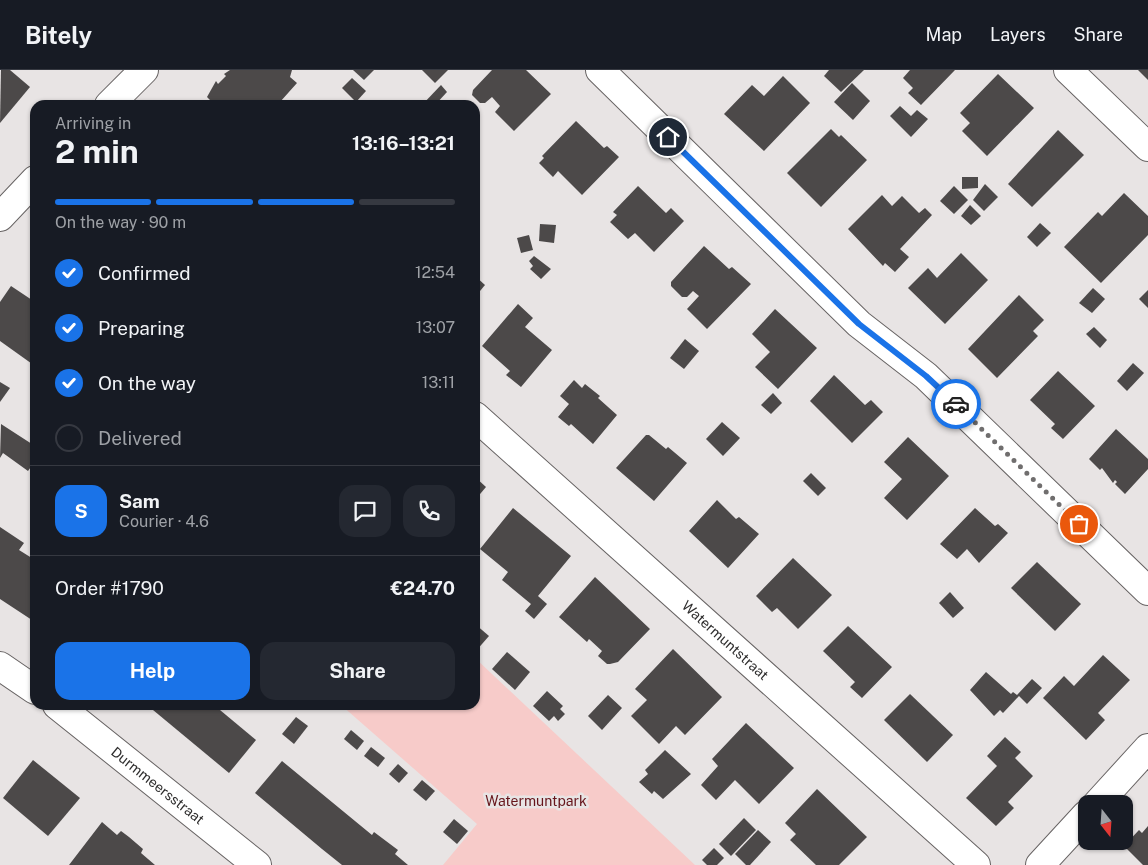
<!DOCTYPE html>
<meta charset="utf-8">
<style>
body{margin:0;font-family:"Public Sans",sans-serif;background:#242831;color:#f1f3f6;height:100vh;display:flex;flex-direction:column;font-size:19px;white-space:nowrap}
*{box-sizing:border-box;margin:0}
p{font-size:16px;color:#9ea1a6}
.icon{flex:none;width:28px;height:28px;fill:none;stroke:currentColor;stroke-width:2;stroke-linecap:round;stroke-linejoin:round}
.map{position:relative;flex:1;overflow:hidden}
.drawer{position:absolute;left:30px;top:30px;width:450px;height:610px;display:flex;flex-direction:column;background:#171b24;border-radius:15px;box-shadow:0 1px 4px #0004}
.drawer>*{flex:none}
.needle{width:32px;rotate:163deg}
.buttons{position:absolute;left:1078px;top:725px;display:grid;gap:10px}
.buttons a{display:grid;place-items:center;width:55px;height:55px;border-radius:10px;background:#171b24;box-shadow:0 1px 4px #0004;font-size:25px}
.pin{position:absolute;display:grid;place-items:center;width:42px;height:42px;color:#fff;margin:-21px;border:2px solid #fff;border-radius:50%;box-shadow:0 1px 5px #0007}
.courier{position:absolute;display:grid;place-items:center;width:50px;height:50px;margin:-25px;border:4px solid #1a73e8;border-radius:50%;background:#fff;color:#222;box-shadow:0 1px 6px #0007}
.overview em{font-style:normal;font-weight:700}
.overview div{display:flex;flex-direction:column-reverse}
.overview{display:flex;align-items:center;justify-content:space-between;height:85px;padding:0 25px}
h1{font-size:32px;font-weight:700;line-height:38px}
.bar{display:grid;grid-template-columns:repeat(4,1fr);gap:8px 5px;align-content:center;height:60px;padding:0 25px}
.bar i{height:6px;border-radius:4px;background:#363941}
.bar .active{background:#1a73e8}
.bar p{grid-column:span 4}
.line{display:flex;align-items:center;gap:12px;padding:0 25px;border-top:1px solid #363941}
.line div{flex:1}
.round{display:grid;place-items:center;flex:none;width:52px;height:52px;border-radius:15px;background:#242831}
ol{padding:0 25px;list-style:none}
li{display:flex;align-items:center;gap:15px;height:55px}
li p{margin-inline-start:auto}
li .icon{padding:5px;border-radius:50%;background:#1a73e8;color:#fff;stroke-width:4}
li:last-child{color:#9ea1a6}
li i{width:28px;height:28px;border:2px solid #363941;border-radius:50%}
.button{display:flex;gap:10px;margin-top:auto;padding:10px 25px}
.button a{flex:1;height:58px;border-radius:15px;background:#1a73e8;color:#fff;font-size:20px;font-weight:700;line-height:58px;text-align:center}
.button a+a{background:#242831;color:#f1f3f6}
header{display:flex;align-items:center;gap:30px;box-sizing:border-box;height:70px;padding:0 25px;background:#171b24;border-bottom:1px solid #363941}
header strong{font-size:24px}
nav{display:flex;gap:28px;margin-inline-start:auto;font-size:18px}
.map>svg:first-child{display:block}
.green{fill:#f7cbc9}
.building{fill:#4c4949}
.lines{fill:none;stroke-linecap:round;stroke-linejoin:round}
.minor-casing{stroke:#676363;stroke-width:30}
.minor{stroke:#fff;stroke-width:28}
.done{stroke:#706e6e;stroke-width:5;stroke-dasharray:0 9}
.route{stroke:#1a73e8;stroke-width:6}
.labels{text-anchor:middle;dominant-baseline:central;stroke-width:5;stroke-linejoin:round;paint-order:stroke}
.street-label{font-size:14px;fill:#2f2e2e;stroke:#e8e4e4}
.park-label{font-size:14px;fill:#66151b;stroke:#e8e4e4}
</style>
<header>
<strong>Bitely</strong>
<nav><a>Map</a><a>Layers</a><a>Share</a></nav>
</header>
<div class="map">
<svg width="1148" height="795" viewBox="0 0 1148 795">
<rect width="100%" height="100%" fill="#e8e4e4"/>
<path class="green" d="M475 588 695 795H443L477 754 341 635H475Z"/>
<g class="building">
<path d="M1 0H10L30 17 0 53Z"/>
<path d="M230 0H292L290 7 297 13 280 32 284 35H213L214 34 207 27 216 11 218 14 226 6 224 4Z"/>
<path d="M353 0H374L364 10Z"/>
<path d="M422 0H448L435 13Z"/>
<path d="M492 0H526L551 24 514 61 495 42 500 36 492 27 485 33H480L472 25 473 20Z"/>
<path d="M829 0H864L841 22 824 6Z"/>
<path d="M910 0H955L921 35 908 23 913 18 903 8Z"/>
<path d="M1138 0H1148V10Z"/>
<path d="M998 4 1034 38 987 86 962 61 970 53 960 43Z"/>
<path d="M783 6 810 33 764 81 724 44 752 15 764 26Z"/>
<path d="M352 8 366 21 356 32 342 18Z"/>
<path d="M852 13 870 31 853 50 834 32Z"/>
<path d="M441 15 447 22 435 35H422Z"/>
<path d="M900 36 911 46 917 40 928 49 911 67 890 46Z"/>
<path d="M576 51 604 78 607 76 619 87 582 125 558 101 553 107 539 93 544 88 542 86Z"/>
<path d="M831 59 839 67 841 65 867 90 821 137 787 103Z"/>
<path d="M1058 60 1084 85 1032 137 1008 114Z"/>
<path d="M962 107H978V118L962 119Z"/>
<path d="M985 114 998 127 984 141 973 130Z"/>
<path d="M638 116 666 143 671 138 684 151 654 182 635 163 628 169 610 152 617 145 613 142Z"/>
<path d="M954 116 968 130 954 144 940 131Z"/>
<path d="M1124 123 1148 146V165L1101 213 1064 177 1098 142 1102 146Z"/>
<path d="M882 125 892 136 902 126 919 143 925 138 932 145 900 179 909 187 895 202 885 193 883 196 848 159Z"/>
<path d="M970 135 981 146 971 155 961 146Z"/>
<path d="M1040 153 1051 163 1037 177 1027 167Z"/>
<path d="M540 154 556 155 554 173 539 171Z"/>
<path d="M529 165 533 180 521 183 517 168Z"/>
<path d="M704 176 729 199 732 197 751 214 707 259 687 239 699 226 693 221 687 227H682L671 216V212Z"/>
<path d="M961 183 988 210 945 254 908 218 928 198 937 208Z"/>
<path d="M534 186 551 199 541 209 530 199 533 196 529 191Z"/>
<path d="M475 206 485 215 475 227Z"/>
<path d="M11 216 35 232V296L0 271V232Z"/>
<path d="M1093 218 1105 229 1092 243 1079 233Z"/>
<path d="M1148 220V238L1139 229Z"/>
<path d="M1019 225 1044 250 1033 261 1038 266 997 308 968 279Z"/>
<path d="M518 234 533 248 525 257 552 280 521 317 506 305 510 301 482 276Z"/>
<path d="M775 239 817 278 778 319 755 297 770 282 752 264Z"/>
<path d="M1094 257 1107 270 1100 278 1086 264Z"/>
<path d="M685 269 699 281 684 299 670 288Z"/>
<path d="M1133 293 1144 303 1127 321 1117 311Z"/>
<path d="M1058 301 1095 336 1063 369 1051 358 1055 354 1030 330Z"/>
<path d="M834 305 865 335 871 330 883 342 852 373 810 331Z"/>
<path d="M574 310 582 318 585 314 600 326 598 328 617 345 593 374 571 354 569 356 558 347 569 334 560 326Z"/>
<path d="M0 312 10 318 0 332Z"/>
<path d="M773 323 782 333 771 344 761 335Z"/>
<path d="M722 352 740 368 723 386 706 369Z"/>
<path d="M1 354 35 376V391L28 401 3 383 0 388Z"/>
<path d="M1116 359 1148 389V399L1125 424 1115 414 1117 412 1115 410 1113 413 1102 398 1100 400 1089 389Z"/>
<path d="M646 365H649L666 379 668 377 687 393 654 431 616 398Z"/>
<path d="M908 367 949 406 907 450 884 428 902 409 884 392Z"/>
<path d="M811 403 826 418 818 426 803 411Z"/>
<path d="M475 407 486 417 475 430Z"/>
<path d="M717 430 736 449 739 447 759 464 728 498 689 461Z"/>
<path d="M513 438 571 486 538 526 547 534 534 549 525 541 531 534 502 510 508 502 480 479Z"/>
<path d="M975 438 995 456 998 454 1008 463 979 493 967 479 957 489 940 474Z"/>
<path d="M0 457 24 473 19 480 35 490V552L0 529Z"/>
<path d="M793 488 832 525 798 559 777 538 772 542 756 526Z"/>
<path d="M1037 492 1081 534 1055 561 1011 518Z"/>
<path d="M595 507 650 559 618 592 610 594H607L598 586 602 581 589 569 587 572 559 547Z"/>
<path d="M950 522 964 538 953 548 939 533Z"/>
<path d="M475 554 489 566 475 582Z"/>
<path d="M848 556 892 597 862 628 850 617 855 612 823 581Z"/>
<path d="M673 579 722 627 685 665 676 656 659 674 631 646 647 630 635 619Z"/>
<path d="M507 582 530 602 515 620 492 599Z"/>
<path d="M1103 585 1130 610 1098 643 1105 650 1086 670 1043 628 1064 606 1074 616Z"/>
<path d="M986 602 1011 624 1013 622 1017 625 1032 609 1042 618 1027 634 1019 626 1003 643 1000 640 994 646 970 620Z"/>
<path d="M547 621 563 636 560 639 565 644 558 651 554 646 549 651 533 636Z"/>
<path d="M910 624 953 665 927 692 884 650Z"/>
<path d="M608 625 622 638 602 660 588 646Z"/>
<path d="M147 635H214L256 670 229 703Z"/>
<path d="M296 647 308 656 294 674 282 664Z"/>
<path d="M746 653 794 698 759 734 735 710 716 730 701 715 718 696 712 689Z"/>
<path d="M351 660 364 671 357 680 344 669Z"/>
<path d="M1005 667 1021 682 1015 688 1033 706 1008 732 1014 738 996 756 966 728 997 696 987 686Z"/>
<path d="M371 677 385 688 378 697 364 686Z"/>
<path d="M665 680 691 704 663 729 654 721 652 724 639 712 648 704 645 700Z"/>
<path d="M33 690 80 728 48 766 3 728Z"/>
<path d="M282 691 372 765 374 762 398 780 395 784 408 795H342L322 779 255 723Z"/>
<path d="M398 694 408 703 399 713 389 704Z"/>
<path d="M422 710 435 721 426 731 413 720Z"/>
<path d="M817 719 867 767 839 795H816L790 770 796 764 785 753Z"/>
<path d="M744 748 756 760 731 786 719 774Z"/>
<path d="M454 749 468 761 457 774 443 762Z"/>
<path d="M102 752 117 765 121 761 129 767 143 779 141 783 155 795H69Z"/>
<path d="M1148 756V795H1143L1124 776 1139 760 1142 763Z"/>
<path d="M758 760 771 772 750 795H746L735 784Z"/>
<path d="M714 778 724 788 717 795H707L702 790Z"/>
</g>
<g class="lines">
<defs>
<g id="minor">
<path d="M600 0 859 254 926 306 1148 521"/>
<path d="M1068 0 1148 77"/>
<path d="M109 35 144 0"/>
<path d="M0 147 35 110"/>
<path id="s1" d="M475 346 976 795"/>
<path d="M0 596 35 620"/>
<path id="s2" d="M57 635 257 795"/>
<path d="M1097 734 1148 678"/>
<path d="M1040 795 1086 745"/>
</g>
</defs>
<use href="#minor" class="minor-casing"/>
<use href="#minor" class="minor"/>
</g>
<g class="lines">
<path class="done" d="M956 334 1079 454"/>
<path class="route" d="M668 67 859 254 926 306 956 334"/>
</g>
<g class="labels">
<g class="street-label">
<text stroke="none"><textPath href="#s1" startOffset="336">Watermuntstraat</textPath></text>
<text stroke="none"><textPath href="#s2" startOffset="129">Durmmeersstraat</textPath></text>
</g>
<g class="park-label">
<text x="536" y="731">Watermuntpark</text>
</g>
</g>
</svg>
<div class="buttons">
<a><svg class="needle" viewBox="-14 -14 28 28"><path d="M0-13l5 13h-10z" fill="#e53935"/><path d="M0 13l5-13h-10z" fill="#9ea1a6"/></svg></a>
</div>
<div class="pin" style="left:1079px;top:454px;background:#ea580c"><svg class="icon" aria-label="bag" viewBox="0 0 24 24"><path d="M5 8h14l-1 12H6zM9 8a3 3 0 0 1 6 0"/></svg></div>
<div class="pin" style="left:668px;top:67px;background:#1f2937"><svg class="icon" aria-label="home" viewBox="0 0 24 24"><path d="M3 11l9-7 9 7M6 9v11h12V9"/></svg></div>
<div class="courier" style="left:956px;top:334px"><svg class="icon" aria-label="car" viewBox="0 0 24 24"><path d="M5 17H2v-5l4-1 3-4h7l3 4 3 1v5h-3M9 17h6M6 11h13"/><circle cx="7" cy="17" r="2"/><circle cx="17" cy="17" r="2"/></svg></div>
<section class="drawer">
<div class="overview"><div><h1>2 min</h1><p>Arriving in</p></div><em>13:16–13:21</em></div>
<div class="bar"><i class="active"></i><i class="active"></i><i class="active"></i><i></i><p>On the way · 90 m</p></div>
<ol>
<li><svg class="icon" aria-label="check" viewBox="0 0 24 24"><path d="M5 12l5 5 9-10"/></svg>Confirmed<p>12:54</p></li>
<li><svg class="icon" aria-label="check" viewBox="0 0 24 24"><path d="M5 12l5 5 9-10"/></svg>Preparing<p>13:07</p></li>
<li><svg class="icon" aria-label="check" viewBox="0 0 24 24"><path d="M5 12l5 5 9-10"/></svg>On the way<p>13:11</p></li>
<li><i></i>Delivered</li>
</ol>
<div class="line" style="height:90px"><b class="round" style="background:#1a73e8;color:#fff">S</b><div><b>Sam</b><p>Courier · 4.6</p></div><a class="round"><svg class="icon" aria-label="chat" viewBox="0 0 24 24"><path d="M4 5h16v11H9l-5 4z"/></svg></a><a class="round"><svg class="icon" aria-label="phone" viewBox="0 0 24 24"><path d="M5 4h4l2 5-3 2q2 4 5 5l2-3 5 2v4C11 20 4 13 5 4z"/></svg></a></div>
<div class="line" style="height:65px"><div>Order #1790</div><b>€24.70</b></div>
<div class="button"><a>Help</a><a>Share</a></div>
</section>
</div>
